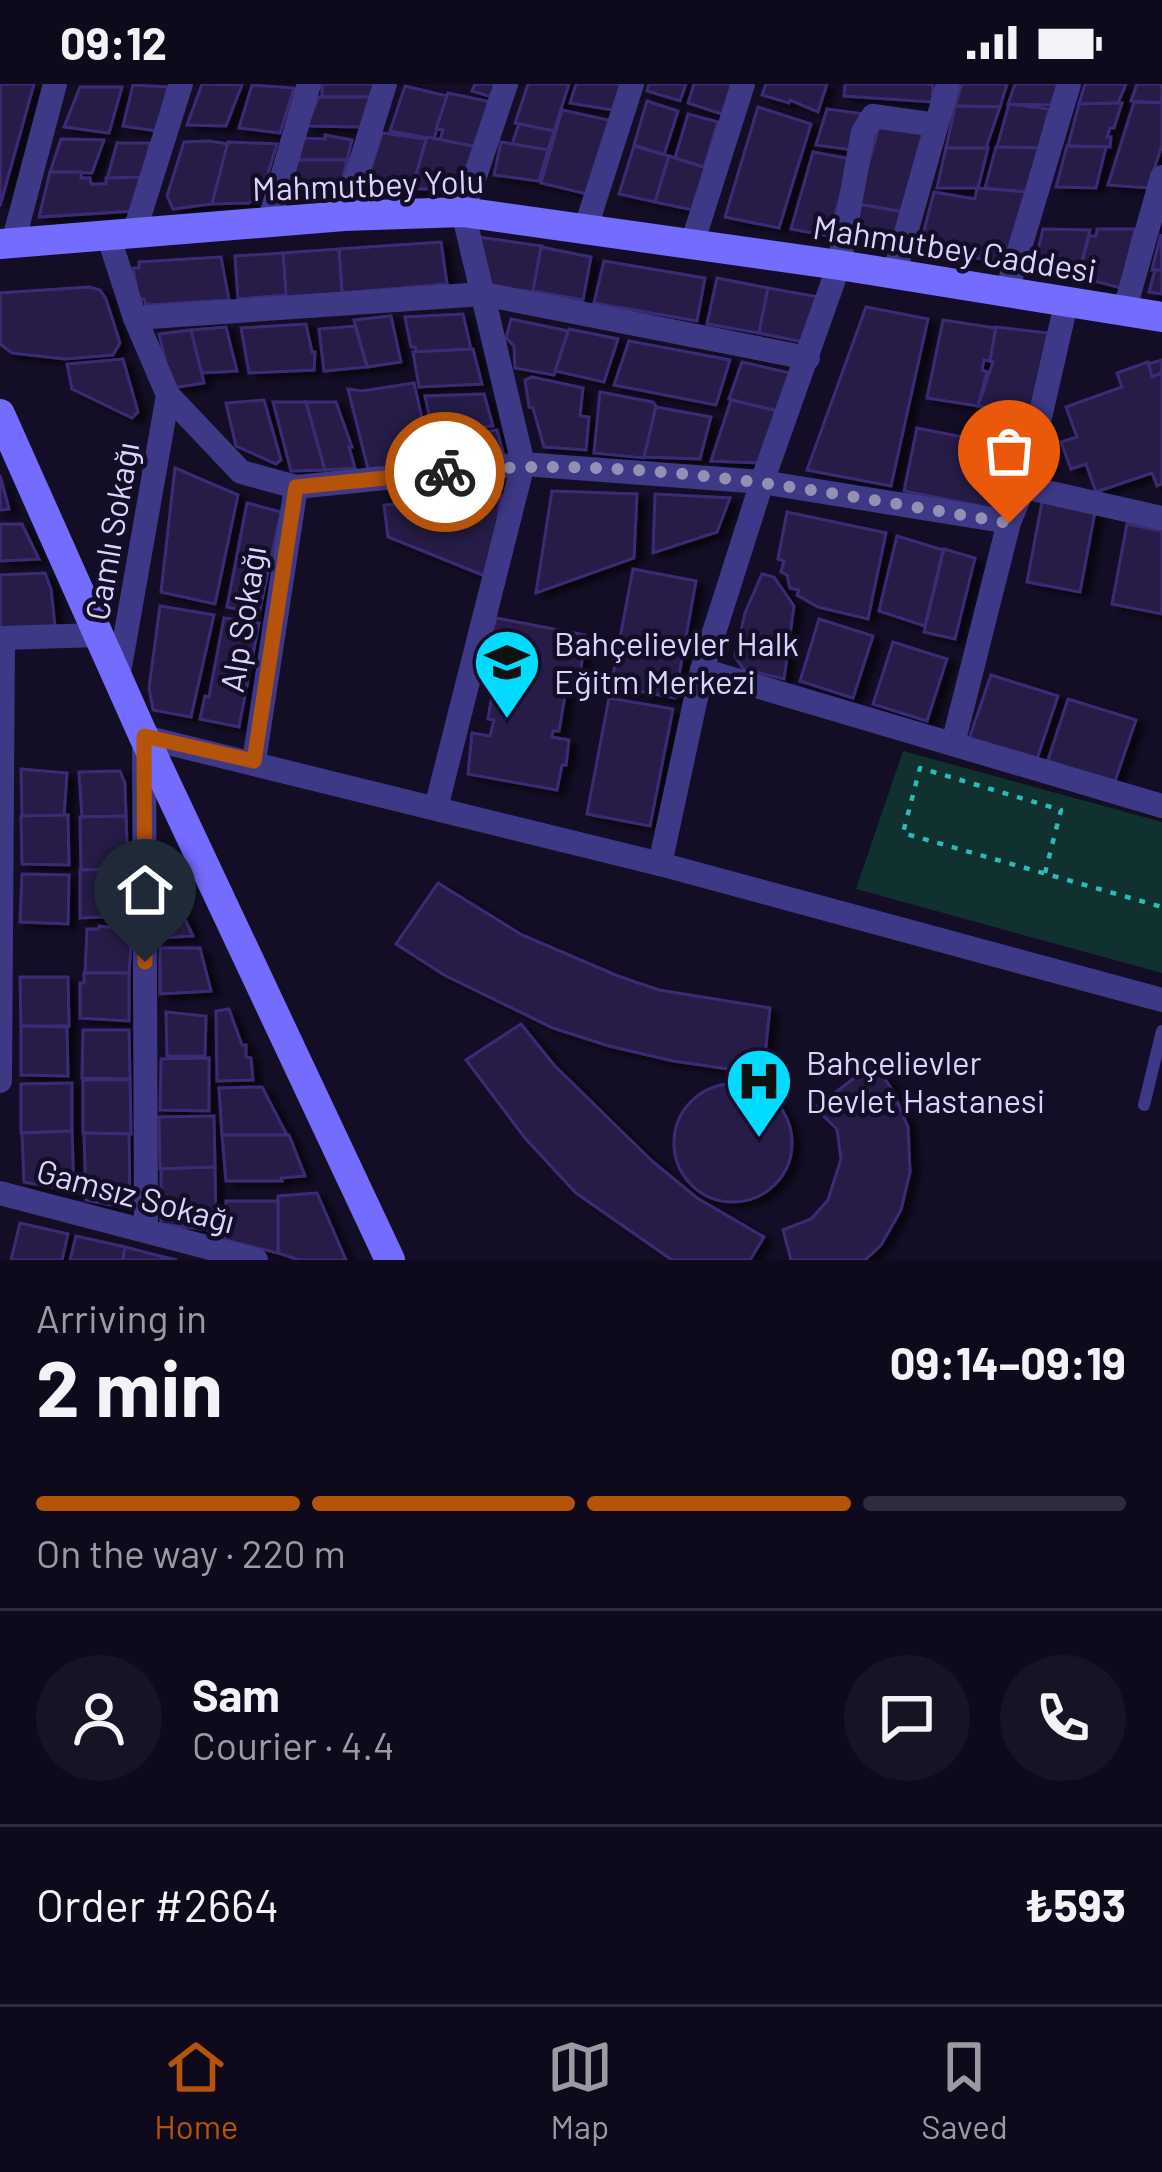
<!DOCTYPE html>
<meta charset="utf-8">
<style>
body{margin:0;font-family:Barlow,sans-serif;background:#171325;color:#f1f3f6;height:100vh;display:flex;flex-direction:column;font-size:45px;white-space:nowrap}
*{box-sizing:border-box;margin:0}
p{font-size:39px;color:#9b9aa3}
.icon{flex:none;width:66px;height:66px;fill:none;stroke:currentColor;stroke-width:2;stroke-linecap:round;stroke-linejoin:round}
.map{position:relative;height:1176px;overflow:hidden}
.side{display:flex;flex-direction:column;background:#0e0a1c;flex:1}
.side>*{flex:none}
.pin{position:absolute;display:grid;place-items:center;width:102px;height:102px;color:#fff;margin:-123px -51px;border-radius:50% 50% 50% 0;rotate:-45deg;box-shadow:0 0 12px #0007}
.pin .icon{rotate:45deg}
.courier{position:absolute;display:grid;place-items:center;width:120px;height:120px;margin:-60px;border:9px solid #b45309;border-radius:50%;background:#fff;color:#222;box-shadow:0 3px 15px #0007}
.headline em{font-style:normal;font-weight:700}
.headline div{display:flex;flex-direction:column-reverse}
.headline{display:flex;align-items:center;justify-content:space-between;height:204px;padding:0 36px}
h1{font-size:78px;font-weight:700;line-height:90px}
.bar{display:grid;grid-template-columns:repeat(4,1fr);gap:18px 12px;align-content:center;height:144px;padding:0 36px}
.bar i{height:15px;border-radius:9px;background:#2e2b3b}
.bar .current{background:#b45309}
.bar p{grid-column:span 4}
.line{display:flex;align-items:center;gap:30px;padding:0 36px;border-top:3px solid #2e2b3b}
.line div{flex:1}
.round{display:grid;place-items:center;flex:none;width:126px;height:126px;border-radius:63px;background:#171325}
.status{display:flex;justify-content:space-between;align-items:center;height:84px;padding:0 60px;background:#0e0a1c;direction:ltr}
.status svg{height:33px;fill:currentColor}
.menu{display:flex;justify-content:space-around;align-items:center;height:168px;border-top:3px solid #2e2b3b;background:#0e0a1c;font-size:33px;color:#9b9aa3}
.menu a{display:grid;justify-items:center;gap:6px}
.menu .current{color:#b45309}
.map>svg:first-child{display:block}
.green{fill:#113030}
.building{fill:#251a47;stroke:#3d2c74;stroke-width:3;filter:url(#shadow)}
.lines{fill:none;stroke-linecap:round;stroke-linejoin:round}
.path{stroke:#2cbab7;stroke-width:4.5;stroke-dasharray:6 9;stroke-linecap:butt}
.lane{stroke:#3e3986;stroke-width:12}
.street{stroke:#3e3986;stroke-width:24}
.secondary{stroke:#746bff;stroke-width:30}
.done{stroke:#948fb3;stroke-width:12;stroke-dasharray:0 21.6}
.route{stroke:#b45309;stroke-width:15}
.labels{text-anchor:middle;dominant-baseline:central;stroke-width:9;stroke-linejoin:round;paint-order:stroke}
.street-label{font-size:33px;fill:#dad4ff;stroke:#130e26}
.poi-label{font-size:33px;fill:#dad4ff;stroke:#130e26;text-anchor:start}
</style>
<div class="status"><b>09:12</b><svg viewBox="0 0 49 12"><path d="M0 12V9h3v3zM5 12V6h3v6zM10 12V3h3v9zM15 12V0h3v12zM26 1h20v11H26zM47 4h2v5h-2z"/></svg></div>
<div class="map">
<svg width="1162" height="1176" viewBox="0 0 1162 1176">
<defs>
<filter id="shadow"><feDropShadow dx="8" dy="4.5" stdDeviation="3" flood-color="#0009"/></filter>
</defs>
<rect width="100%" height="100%" fill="#130e26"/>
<path class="green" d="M903 667 1162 738V889L856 805Z"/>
<g class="building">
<path d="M0 0H34L0 122Z"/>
<path d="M202 0 242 1 226 42 187 41Z"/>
<path d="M322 0H379L375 13H322Z"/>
<path d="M475 0H501L495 14 472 7Z"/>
<path d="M528 0H569L554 47 515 39Z"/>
<path d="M576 0H628L619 27 570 19Z"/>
<path d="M649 0H686L680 17 647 7Z"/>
<path d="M694 0H732L722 30 688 19Z"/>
<path d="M766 0H827L818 28 790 16 789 19 762 11Z"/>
<path d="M845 0H933L932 18 844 12Z"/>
<path d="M962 0H1007L1000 23 955 22Z"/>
<path d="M1015 0H1058L1051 21 1008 20Z"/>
<path d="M1085 0H1126L1118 19 1079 20Z"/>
<path d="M1137 0H1162V19L1131 17Z"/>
<path d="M133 1 168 3 157 47 123 42Z"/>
<path d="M252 1 294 4 280 49 239 44Z"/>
<path d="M405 2 447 12 434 55 390 47Z"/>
<path d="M80 3H122L109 49 64 43Z"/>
<path d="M448 9 491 18 477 63 440 56 443 46 436 45Z"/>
<path d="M319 13H375L361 43 306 42Z"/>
<path d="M647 17 678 27 664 71 634 61Z"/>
<path d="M1134 18 1162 19V61L1148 104 1108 101Z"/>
<path d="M1122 19 1114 44H1110L1107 53H1111L1110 63 1068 62 1079 20Z"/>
<path d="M1009 20 1049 25 1039 64 997 63Z"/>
<path d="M955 22 1000 23 986 64H946Z"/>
<path d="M758 23 811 40 779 144 725 133Z"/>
<path d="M827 25 864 30 854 66 816 61Z"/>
<path d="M562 26 613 37 591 111 541 99Z"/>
<path d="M688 30 718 38 704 83 675 74Z"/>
<path d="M880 39 927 47 905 128 857 120Z"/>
<path d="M519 40 554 47 548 66 512 60Z"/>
<path d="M382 49 426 55 412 105 366 101Z"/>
<path d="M325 51 352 56 347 76H297L301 54 325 55Z"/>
<path d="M427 53 477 63 463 105H412Z"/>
<path d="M61 55 104 56 92 89 50 88Z"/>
<path d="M209 57 228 60 212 120 173 125 167 112 184 58Z"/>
<path d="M228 58 277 60 262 109 249 119 212 120Z"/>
<path d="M501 58 548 66 539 97 494 91Z"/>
<path d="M117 59H150L143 94 107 95Z"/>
<path d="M634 62 669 72 655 118 619 110Z"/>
<path d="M1067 62 1106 63 1096 104 1056 103Z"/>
<path d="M996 63 1039 64 1027 108 985 104Z"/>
<path d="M946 64H988L978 104H937Z"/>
<path d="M813 68 851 75 829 152 791 145Z"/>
<path d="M669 72 706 84 693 126 655 118Z"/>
<path d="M297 76H347L338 114H287Z"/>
<path d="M50 88H81V94H90L91 100H106V94L144 93 134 127 39 133Z"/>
<path d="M977 104 1027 108 1005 180 920 162 934 108 975 115Z"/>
<path d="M858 120 903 128 896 161 850 154Z"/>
<path d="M1043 145 1090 146 1078 192 1034 183Z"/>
<path d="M1097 145H1135L1121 204 1078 193 1089 152H1096Z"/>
<path d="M1161 150 1162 186H1152Z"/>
<path d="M478 153 542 162 533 208 484 201Z"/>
<path d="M441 158 447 200 342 209 339 165Z"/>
<path d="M541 163 591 173 583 216 533 207Z"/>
<path d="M339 165 342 209 286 214 283 169Z"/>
<path d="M283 169 286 211 238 215 235 172Z"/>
<path d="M221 173 229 216 146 221 144 215H139L133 184H139V178Z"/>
<path d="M604 177 705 194 697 237 594 219Z"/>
<path d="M1155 186H1162V210L1149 208Z"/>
<path d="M717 194 768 204 759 249 707 240Z"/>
<path d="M89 203 100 206 106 215 120 259 113 271 65 275 12 269 0 260V209Z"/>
<path d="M768 204 818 213 803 258 759 249Z"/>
<path d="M866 223 928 235 891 402 807 386Z"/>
<path d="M463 230 471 265 417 268 415 263H411L405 233Z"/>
<path d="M391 232 401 278 367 283 354 236Z"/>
<path d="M511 235 568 247 554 291 515 284 514 262 506 254Z"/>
<path d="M943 236 996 244 990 277 984 276 982 286 987 288 978 322 927 314Z"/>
<path d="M306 240 312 268H315L314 286 249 289 241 244Z"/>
<path d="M355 242 367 283 324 287 319 245Z"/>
<path d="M226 243 237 287 201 289 191 246Z"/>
<path d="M996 243 1048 249 1030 331 978 322 993 278 990 277Z"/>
<path d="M569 245 618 255 604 298 555 287Z"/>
<path d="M191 246 204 299 172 304 159 250Z"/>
<path d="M629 257 730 276 716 321 614 301Z"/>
<path d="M473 265 482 300 419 303 413 268Z"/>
<path d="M123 275 138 328 132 334 72 305 67 280Z"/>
<path d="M1162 276V289L1152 293 1148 280Z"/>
<path d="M742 278 790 289 778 327 729 315Z"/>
<path d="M1148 278 1152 293 1162 289V400L1157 402 1152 389 1096 408 1086 380 1071 385 1061 358 1077 353 1066 323 1122 303 1117 289Z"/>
<path d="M532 293 583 304 580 332 589 333 586 366 544 363 533 324 529 323 525 296Z"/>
<path d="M414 299 432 378 368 385 348 305 362 307Z"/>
<path d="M600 308 653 318 656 322 644 374 594 369Z"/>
<path d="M484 310 493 342 433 349 425 312Z"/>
<path d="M264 316 281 376 276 380 236 362 226 319Z"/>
<path d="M731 316 777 327 760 379 711 377Z"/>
<path d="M273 318H306L325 386 291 387Z"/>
<path d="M306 318H336L352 363H349L355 384 325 386Z"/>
<path d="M656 323 711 333 700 375 644 373Z"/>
<path d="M917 344 1023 365 1010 428 904 407Z"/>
<path d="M497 346 504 372 446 382 438 356Z"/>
<path d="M175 384 238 411 215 520 161 508Z"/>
<path d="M0 391 9 425 0 426Z"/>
<path d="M552 407 637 410 634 474 536 509Z"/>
<path d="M493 410 501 411 491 489 485 492 388 453 384 421Z"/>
<path d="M655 410 730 414 717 448 653 469Z"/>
<path d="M1042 418 1095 428 1080 508 1027 498Z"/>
<path d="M247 419 281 428 259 530 227 523Z"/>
<path d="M787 428 886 449 868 535 818 523 797 511 799 506 790 504 787 491 781 488 784 477 778 475Z"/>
<path d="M0 440H22L39 475 0 477Z"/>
<path d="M1127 440 1162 447V530L1112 520Z"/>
<path d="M897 452 943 466 925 542 879 527Z"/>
<path d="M944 465 975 474 955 555 924 548Z"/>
<path d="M633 485 696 497 675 614 611 602Z"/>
<path d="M45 489 51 505 55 542 0 545V491Z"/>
<path d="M762 490 774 493 794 522 784 595 743 585 735 572 745 529Z"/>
<path d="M160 522 214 531 191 633 153 626 149 604Z"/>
<path d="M224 534 259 539 239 643 200 635 205 612 209 613Z"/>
<path d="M496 534 585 551 579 601 567 599 559 647H553L552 653 569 656 566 681H562L557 706 468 690 472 649 490 652 494 636 488 635 495 593 502 594 504 578 485 575Z"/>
<path d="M819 535 873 552 853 614 800 597Z"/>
<path d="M893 558 947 575 927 637 873 620Z"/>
<path d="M991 591 1058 612 1037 675 969 655Z"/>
<path d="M609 614 673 625 650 742 587 730Z"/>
<path d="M1068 615 1136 636 1114 700 1047 679Z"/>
<path d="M21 685 67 689 64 732H22Z"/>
<path d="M120 687 125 699 126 732 82 733 79 688Z"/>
<path d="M68 731 69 781 22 780 21 732Z"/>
<path d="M126 732 128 785 81 786 80 733Z"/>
<path d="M129 785 130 832 80 834V786Z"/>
<path d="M22 790 69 791 68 840 20 838Z"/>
<path d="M438 799 522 851 618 892 659 906 770 924 763 990 673 977 609 962 553 944 444 891 396 860Z"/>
<path d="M174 812 193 852 160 854 158 816Z"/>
<path d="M99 842 132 846 129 889H85L87 845H99Z"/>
<path d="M160 864H200L211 907 160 910Z"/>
<path d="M84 889H129V937L80 934V899H84Z"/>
<path d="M20 893H68L69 942H21Z"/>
<path d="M229 925 242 961H246V973L251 974 253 996 217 997 216 927Z"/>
<path d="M166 928 206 932 205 972H167Z"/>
<path d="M521 940 554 981 652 1077 697 1114 764 1153 750 1176H672L576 1109 525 1054 466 976Z"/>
<path d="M21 942 67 943 68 992 21 991Z"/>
<path d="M83 946H129L130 995 82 994Z"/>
<path d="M209 974V1027L160 1026 161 975Z"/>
<path d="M874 979 893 1007 908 1043 910 1088 901 1126 881 1161 865 1176H791L783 1146 811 1135 828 1116 841 1075 837 1045 815 1024Z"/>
<path d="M83 996H130L131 1050 83 1049Z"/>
<path d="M72 999V1047L21 1049V1000Z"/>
<circle cx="733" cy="1059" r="59"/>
<path d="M262 1003 287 1051H222L219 1004Z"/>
<path d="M214 1032 215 1083 160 1085 159 1033Z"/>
<path d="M72 1047 74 1108 24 1098 22 1049Z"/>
<path d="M84 1049 129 1050 130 1125 86 1116Z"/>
<path d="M222 1051H289L305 1092 281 1094 282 1097H226Z"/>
<path d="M215 1083 216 1147 161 1140V1085Z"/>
<path d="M317 1109 346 1176H299L278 1169V1112Z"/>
<path d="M226 1117H278V1169L225 1156Z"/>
<path d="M20 1139 68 1150 62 1176H11Z"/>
<path d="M76 1152 125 1163 123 1176H70Z"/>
<path d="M125 1163 156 1171 177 1176H123Z"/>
</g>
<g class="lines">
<path class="path" d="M1045 789 1061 726 920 684 903 749 1162 823"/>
<path class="lane" d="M1144 1021 1162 947"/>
<g class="street">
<path d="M344 132 385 0"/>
<path d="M269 138 309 0"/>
<path d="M586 143 632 0"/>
<path d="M134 149 181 0"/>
<path d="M108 151 135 234 168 311 241 388 296 403 523 380 762 398 1009 438"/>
<path d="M13 159 55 0"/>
<path d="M692 160 743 0"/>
<path d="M894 191 948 0"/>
<path d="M1006 210 1069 0"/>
<path d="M1124 228 1162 93"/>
<path d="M135 234 483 210 808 274"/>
<path d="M1024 403 1162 434"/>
<path d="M0 554 99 551"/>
<path d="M702 586 1162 722"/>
<path d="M118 594 168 311"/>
<path d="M953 660 1009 438 1024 403 1066 220"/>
<path d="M254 677 296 403"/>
<path d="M436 724 523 380 463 128 506 0"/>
<path d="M660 780 702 586 762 398 839 181 863 48 873 32 936 41"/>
<path d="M0 997 3 554"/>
<path d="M0 1109 256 1176"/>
<path d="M146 1147 144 653 660 780 1162 916"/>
</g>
<g class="secondary">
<path d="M0 160 344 132 463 128 839 181 1162 233"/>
<path d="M0 330 144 653 390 1176"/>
</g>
</g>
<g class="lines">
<path class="done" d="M445 388C633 369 824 408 1009 439"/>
<path class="route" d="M145 878 144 652 254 677 296 403 445 388"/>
</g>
<defs>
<symbol id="school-pin" viewBox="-11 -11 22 30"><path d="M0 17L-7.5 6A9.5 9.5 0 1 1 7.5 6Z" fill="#00dbff" stroke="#130e26"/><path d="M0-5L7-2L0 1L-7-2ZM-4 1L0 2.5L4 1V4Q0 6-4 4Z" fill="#111"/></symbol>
<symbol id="hospital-pin" viewBox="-11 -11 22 30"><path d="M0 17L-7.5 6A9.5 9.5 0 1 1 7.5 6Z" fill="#00dbff" stroke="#130e26"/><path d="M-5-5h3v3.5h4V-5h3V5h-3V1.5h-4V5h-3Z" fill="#111"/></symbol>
</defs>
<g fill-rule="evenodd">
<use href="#school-pin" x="469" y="540" width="76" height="104"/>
<use href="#hospital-pin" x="721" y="959" width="76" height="104"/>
</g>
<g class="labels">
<g class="street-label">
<text transform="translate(368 100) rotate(-2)">Mahmutbey Yolu</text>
<text transform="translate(955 164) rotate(9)">Mahmutbey Caddesi</text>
<text transform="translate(111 447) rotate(-80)">Camlı Sokağı</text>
<text transform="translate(242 535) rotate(-81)">Alp Sokağı</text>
<text transform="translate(136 1111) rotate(15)">Gamsız Sokağı</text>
</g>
<g class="poi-label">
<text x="554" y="559">Bahçelievler Halk<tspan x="554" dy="38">Eğitm Merkezi</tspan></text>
<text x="806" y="978">Bahçelievler<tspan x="806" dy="38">Devlet Hastanesi</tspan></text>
</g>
</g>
</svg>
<div class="pin" style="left:1009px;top:439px;background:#ea580c"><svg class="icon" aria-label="bag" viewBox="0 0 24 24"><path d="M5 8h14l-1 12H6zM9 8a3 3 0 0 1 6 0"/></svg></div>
<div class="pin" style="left:145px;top:878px;background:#1f2937"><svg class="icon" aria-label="home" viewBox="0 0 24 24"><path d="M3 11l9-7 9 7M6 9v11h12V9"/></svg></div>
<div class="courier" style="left:445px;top:388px"><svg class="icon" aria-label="bike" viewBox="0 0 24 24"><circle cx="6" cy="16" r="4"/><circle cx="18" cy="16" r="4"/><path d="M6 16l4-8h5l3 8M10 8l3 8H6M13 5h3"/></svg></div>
</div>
<section class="side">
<div class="headline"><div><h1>2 min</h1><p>Arriving in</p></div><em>09:14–09:19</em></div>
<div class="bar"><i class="current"></i><i class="current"></i><i class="current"></i><i></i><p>On the way · 220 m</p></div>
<div class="line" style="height:216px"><a class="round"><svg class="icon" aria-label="person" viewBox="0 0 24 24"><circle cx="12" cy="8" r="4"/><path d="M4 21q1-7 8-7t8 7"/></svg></a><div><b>Sam</b><p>Courier · 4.4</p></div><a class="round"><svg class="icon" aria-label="chat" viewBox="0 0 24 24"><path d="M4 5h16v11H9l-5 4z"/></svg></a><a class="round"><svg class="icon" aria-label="phone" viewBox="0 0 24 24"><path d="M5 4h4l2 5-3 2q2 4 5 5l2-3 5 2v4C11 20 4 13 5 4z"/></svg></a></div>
<div class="line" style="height:156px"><div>Order #2664</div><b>₺593</b></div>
</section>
<nav class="menu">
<a class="current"><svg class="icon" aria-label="home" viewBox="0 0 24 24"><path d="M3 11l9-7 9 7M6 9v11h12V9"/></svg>Home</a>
<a><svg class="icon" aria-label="map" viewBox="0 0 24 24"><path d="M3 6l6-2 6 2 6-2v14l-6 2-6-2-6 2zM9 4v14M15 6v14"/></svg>Map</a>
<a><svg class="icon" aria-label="saved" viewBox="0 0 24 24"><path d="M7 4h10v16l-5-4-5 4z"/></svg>Saved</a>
</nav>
